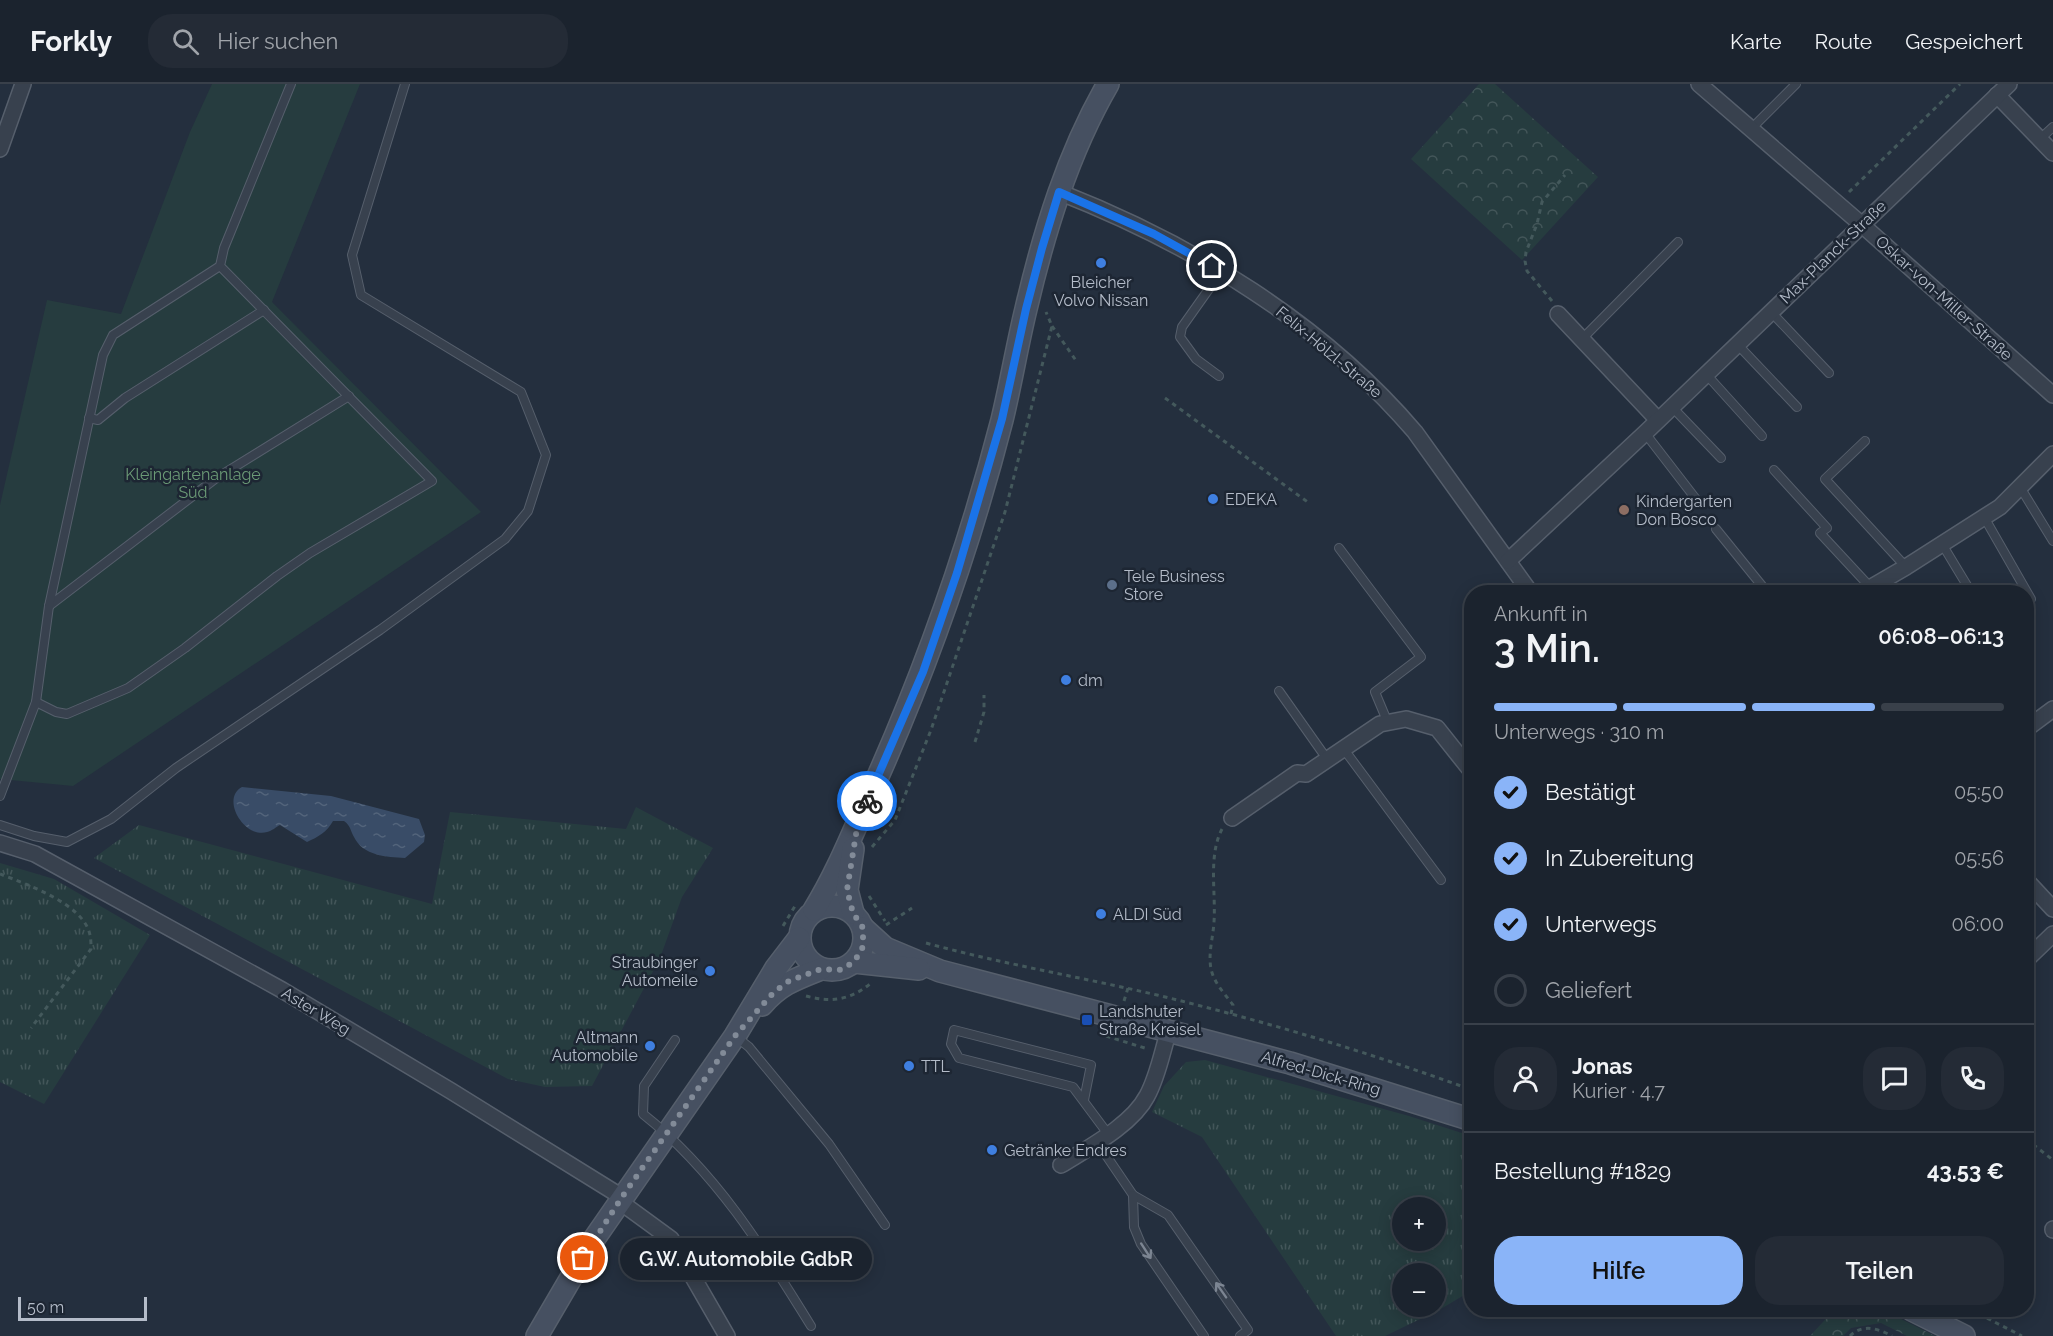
<!DOCTYPE html>
<html lang="de">
<meta charset="utf-8">
<style>
body{margin:0;font-family:Raleway,sans-serif;background:#242b36;color:#f1f3f6;height:100vh;display:flex;flex-direction:column;font-size:22px;white-space:nowrap}
*{box-sizing:border-box;margin:0}
p{font-size:20px;color:#a0a4aa}
.icon{flex:none;width:33px;height:33px;fill:none;stroke:currentColor;stroke-width:2;stroke-linecap:round;stroke-linejoin:round}
.map{position:relative;flex:1;overflow:hidden}
.side{position:absolute;left:1464px;top:501px;width:570px;height:732px;display:flex;flex-direction:column;background:#1b232e;border-radius:24px;box-shadow:0 3px 15px #0003,0 0 0 2px #39404a}
.side>*{flex:none}
.buttons{position:absolute;left:1392px;top:1113px;display:grid;gap:12px}
.buttons a{display:grid;place-items:center;width:54px;height:54px;border-radius:50%;background:#1b232e;box-shadow:0 3px 15px #0003,0 0 0 2px #39404a;font-size:30px}
.scale{position:absolute;left:18px;bottom:15px;width:129px;box-sizing:border-box;padding-left:6px;border:3px solid #b4bcc9;border-top:0;font-size:16px;line-height:21px;white-space:nowrap;color:#b4bcc9;-webkit-text-stroke:4px #1d2633;paint-order:stroke}
.pin{position:absolute;display:grid;place-items:center;width:51px;height:51px;color:#fff;margin:-26px;border:3px solid #fff;border-radius:50%;box-shadow:0 2px 6px #0007}
.courier{position:absolute;display:grid;place-items:center;width:60px;height:60px;margin:-30px;border:4px solid #1a73e8;border-radius:50%;background:#fff;color:#222;box-shadow:0 2px 8px #0007}
.bubble{position:absolute;height:42px;border-radius:21px;background:#1b232e;box-shadow:0 3px 15px #0003,0 0 0 2px #39404a;font-size:20px;font-weight:600;line-height:42px;text-align:center}
.summary em{font-style:normal;font-weight:600}
.summary div{display:flex;flex-direction:column-reverse}
.summary{display:flex;align-items:center;justify-content:space-between;height:102px;padding:0 30px}
h1{font-size:39px;font-weight:600;line-height:45px}
.bar{display:grid;grid-template-columns:repeat(4,1fr);gap:9px 6px;align-content:center;height:72px;padding:0 30px}
.bar i{height:8px;border-radius:4px;background:#39404a}
.bar .active{background:#8ab4f8}
.bar p{grid-column:span 4}
.line{display:flex;align-items:center;gap:15px;padding:0 30px;border-top:2px solid #39404a}
.line div{flex:1}
.round{display:grid;place-items:center;flex:none;width:63px;height:63px;border-radius:24px;background:#242b36}
ol{padding:0 30px;list-style:none}
li{display:flex;align-items:center;gap:18px;height:66px}
li p{margin-inline-start:auto}
li .icon{padding:6px;border-radius:50%;background:#8ab4f8;color:#111;stroke-width:4}
li:last-child{color:#a0a4aa}
li i{width:33px;height:33px;border:3px solid #39404a;border-radius:50%}
.action{display:flex;gap:12px;margin-top:auto;padding:12px 30px}
.action a{flex:1;height:69px;border-radius:24px;background:#8ab4f8;color:#111;font-size:24px;font-weight:600;line-height:69px;text-align:center}
.action a+a{background:#242b36;color:#f1f3f6}
header{display:flex;align-items:center;gap:36px;box-sizing:border-box;height:84px;padding:0 30px;background:#1b232e;border-bottom:2px solid #39404a}
header strong{font-size:28px}
nav{display:flex;gap:33px;margin-inline-start:auto;font-size:21px}
.search{width:420px;height:54px;background:#242b36;display:flex;align-items:center;gap:15px;box-sizing:border-box;padding:0 21px;border-radius:24px;color:#a0a4aa;font-size:22px}
.map>svg:first-child{display:block}
.grass{fill:url(#grass-tufts);fill-rule:evenodd}
.forest{fill:url(#forest-crowns)}
.garden{fill:#263c3f}
.water{fill:url(#water-ripples)}
.lines{fill:none;stroke-linecap:round;stroke-linejoin:round}
.lane-casing{stroke:#565f6c;stroke-width:10}
.street-casing{stroke:#565f6c;stroke-width:18}
.secondary-casing{stroke:#565f6c;stroke-width:24}
.path{stroke:#44595c;stroke-width:3;stroke-dasharray:4.5 4.5;stroke-linecap:butt}
.lane{stroke:#38414e;stroke-width:8}
.street{stroke:#38414e;stroke-width:15}
.secondary{stroke:#465061;stroke-width:21}
.oneway{stroke:#7c8592}
.done{stroke:#828b98;stroke-width:6;stroke-dasharray:0 10.8}
.route{stroke:#1a73e8;stroke-width:8}
.shop-dot{fill:#3f7fe0;stroke:#1d2633;stroke-width:2}
.education-dot{fill:#8d6e63;stroke:#1d2633;stroke-width:2}
.service-dot{fill:#5c6f8a;stroke:#1d2633;stroke-width:2}
.transit-dot{fill:#1a4fb4;stroke:#1d2633;stroke-width:2}
.labels{text-anchor:middle;dominant-baseline:central;stroke-width:5;stroke-linejoin:round;paint-order:stroke}
.street-label{font-size:16px;fill:#b4bcc9;stroke:#1d2633}
.poi-label{font-size:16px;fill:#b4bcc9;stroke:#1d2633;text-anchor:start}
.park-label{font-size:16px;fill:#6b9a76;stroke:#1d2633}
</style>
<header>
<strong>Forkly</strong>
<div class="search"><svg class="icon" aria-label="search" viewBox="0 0 24 24"><circle cx="10" cy="10" r="6"/><path d="M15 15l6 6"/></svg>Hier suchen</div>
<nav><a>Karte</a><a>Route</a><a>Gespeichert</a></nav>
</header>
<div class="map">
<svg width="2053" height="1252" viewBox="0 0 2053 1252">
<defs>
<pattern id="grass-tufts" width="24" height="20" patternUnits="userSpaceOnUse" patternTransform="scale(1.5)"><rect width="24" height="20" fill="#263c3f"/><path d="M3 7l-1-3M5 7V3M7 7l1-3M15 17l-1-3M17 17v-4M19 17l1-3" fill="none" stroke="#435659"/></pattern>
<pattern id="forest-crowns" width="20" height="18" patternUnits="userSpaceOnUse" patternTransform="scale(1.5)"><rect width="20" height="18" fill="#263c3f"/><path d="M2 6a3 3 0 1 1 6 0M12 15a3 3 0 1 1 6 0" fill="none" stroke="#435659"/></pattern>
<pattern id="water-ripples" width="26" height="14" patternUnits="userSpaceOnUse" patternTransform="scale(1.5)"><rect width="26" height="14" fill="#394c67"/><path d="M2 4q2-2 4 0t4 0M15 11q2-2 4 0t4 0" fill="none" stroke="#53647b"/></pattern>
</defs>
<rect width="100%" height="100%" fill="#242f3e"/>
<g class="grass">
<path d="M636 723 713 764 682 813 660 874 592 1002 545 1003 508 995 94 774 139 741 432 820 450 728 626 745Z"/>
<path d="M0 779 54 795 150 851 44 1020 0 998Z"/>
<path d="M1205 976 1409 1032 1471 1052V1207L1439 1226 1385 1252H1336L1202 1053 1152 1028 1164 1002 1186 978ZM1402 1124H1436V1156H1402ZM1402 1190H1436V1222H1402Z"/>
</g>
<g class="forest">
<path d="M1479 0H1495L1598 93 1522 176 1411 75Z"/>
<path d="M1834 1226H1883L1935 1252H1907L1881 1239 1851 1244 1843 1252H1810Z"/>
</g>
<path class="garden" d="M212 0H360L272 218 481 428 73 702 0 695V421L47 216 121 230 190 48Z"/>
<path class="water" d="M242 703 331 712 419 735 425 751 424 758 405 774C387 773 363 772 354 753 350 746 351 742 344 737H333C327 748 318 753 307 758L280 741C276 743 272 747 267 748 245 755 220 715 242 703Z"/>
<g class="lines">
<defs>
<g id="lane">
<path d="M1750 46 1796 0"/>
<path d="M2040 55 2053 43"/>
<path d="M1771 228 1829 289"/>
<path d="M1582 255 1678 158"/>
<path d="M1737 260 1797 323"/>
<path d="M1706 290 1762 352"/>
<path d="M1219 292 1196 275 1180 253 1182 243 1221 188"/>
<path d="M1672 323 1721 374"/>
<path d="M89 334 98 336 125 314 264 226"/>
<path d="M1645 349 1699 419"/>
<path d="M1865 357 1825 395 1906 483"/>
<path d="M1774 386 1827 444 1820 449 1872 505"/>
<path d="M2020 403 2053 457"/>
<path d="M1984 433 2031 515"/>
<path d="M1716 445 1767 508"/>
<path d="M1942 460 1971 508"/>
<path d="M1339 464 1421 573 1375 608 1388 639"/>
<path d="M49 522 215 395 349 312"/>
<path d="M1279 607 1327 675"/>
<path d="M36 618 56 628 67 630 128 604 185 564 277 492 310 469 432 397 220 182 224 164 291 0"/>
<path d="M1343 664 1441 796"/>
<path d="M0 712 36 618 49 522 103 271 113 251 220 182"/>
<path d="M0 741 34 752 67 758 111 735 176 684 380 546 505 455 528 427 546 371 521 308 361 211 352 171 405 0"/>
<path d="M735 952 749 963 829 1060 885 1141"/>
<path d="M675 956 644 1002 643 1030C715 1087 763 1164 811 1242"/>
<path d="M1084 1016 1091 981 954 946 951 960 959 974 1073 1003 1108 1050"/>
<path d="M1097 1058 1133 1111 1168 1131 1248 1246 1240 1252"/>
<path d="M1133 1111 1134 1143 1141 1160 1204 1252"/>
</g>
<g id="street">
<path d="M1699 0 1861 140 2053 311"/>
<path d="M1997 11 2053 69"/>
<path d="M0 65 23 0"/>
<path d="M1059 108C1192 160 1322 239 1415 348L1530 508"/>
<path d="M1558 230 1658 336"/>
<path d="M1508 477 1645 349 2009 0"/>
<path d="M1863 508 1906 483 2000 423 2053 370"/>
<path d="M2026 645 2053 625"/>
<path d="M1232 734 1297 689 1306 690 1380 640 1406 635 1437 644 1472 688"/>
<path d="M0 759 35 770 282 906 451 1007 622 1113"/>
<path d="M2026 796 2053 825"/>
<path d="M2026 876 2053 850"/>
<path d="M1061 1081C1088 1064 1132 1041 1147 1012 1158 992 1162 968 1169 946"/>
<path d="M619 1117 671 1155 727 1252"/>
<path d="M2053 1146V1145"/>
</g>
<g id="secondary">
<circle cx="832" cy="854" r="32"/>
<path d="M814 826C837 789 853 748 871 708 925 588 969 464 1002 336 1011 299 1017 262 1026 225 1044 148 1068 69 1108 0"/>
<path d="M853 829 847 806 853 765"/>
<path d="M863 844 885 864 940 887 1290 979 1472 1036"/>
<path d="M854 878 919 885"/>
<path d="M762 921C780 900 796 895 821 885"/>
<path d="M1912 1226 1964 1252"/>
<path d="M537 1252 592 1158 735 952 776 884 799 854"/>
</g>
</defs>
<use href="#lane" class="lane-casing"/>
<use href="#street" class="street-casing"/>
<use href="#secondary" class="secondary-casing"/>
<g class="path">
<path d="M1849 108 1960 0"/>
<path d="M1552 217 1527 187 1525 177 1526 168 1537 140 1542 118 1565 91"/>
<path d="M1052 242 1077 278"/>
<path d="M1165 314 1309 419"/>
<path d="M975 658 984 628V611"/>
<path d="M1222 745C1208 772 1216 808 1214 838 1213 854 1208 869 1211 885 1214 899 1225 910 1233 921L1231 930"/>
<path d="M872 763 895 736 931 646 1005 428 1052 242 1046 228"/>
<path d="M0 790C26 800 84 820 90 851 91 855 91 861 91 865L31 944"/>
<path d="M869 812 885 837"/>
<path d="M886 841 912 824"/>
<path d="M783 842 795 822"/>
<path d="M926 859C1003 880 1080 893 1157 911 1264 937 1368 968 1472 1006"/>
<path d="M806 912C831 919 851 916 871 899"/>
<path d="M1124 917 1128 904"/>
<path d="M1106 952 1148 965"/>
<path d="M2026 1055 2053 1076"/>
<path d="M1971 1226 2022 1252"/>
<path d="M1850 1252C1863 1239 1879 1245 1892 1252"/>
</g>
<use href="#lane" class="lane"/>
<use href="#street" class="street"/>
<use href="#secondary" class="secondary"/>
</g>
<defs><path id="oneway-shaft" d="M-6 0H5M1.5-3L5.5 0L1.5 3" fill="none" stroke-width="1.6" stroke-linecap="round" stroke-linejoin="round" transform="scale(1.5)"/></defs>
<g class="oneway">
<use href="#oneway-shaft" transform="translate(1146 1167) rotate(57)"/>
<use href="#oneway-shaft" transform="translate(1221 1206) rotate(-125)"/>
</g>
<g class="lines">
<path class="done" d="M583 1174 622 1113 735 952 774 908 789 897 821 885 839 886 847 883 860 870 863 862V844L853 829 847 806 858 738 867 717"/>
<path class="route" d="M867 717 923 588 957 489 1002 335 1026 225 1042 164 1059 108 1154 150 1212 182"/>
</g>
<g class="shop-dot">
<circle cx="1101" cy="179" r="6"/>
<circle cx="1213" cy="415" r="6"/>
<circle cx="1066" cy="596" r="6"/>
<circle cx="1101" cy="830" r="6"/>
<circle cx="710" cy="887" r="6"/>
<circle cx="650" cy="962" r="6"/>
<circle cx="909" cy="982" r="6"/>
<circle cx="992" cy="1066" r="6"/>
</g>
<circle class="education-dot" cx="1624" cy="426" r="6"/>
<circle class="service-dot" cx="1112" cy="501" r="6"/>
<rect class="transit-dot" x="1081" y="930" width="12" height="12" rx="3"/>
<g class="labels">
<g class="street-label">
<text transform="translate(1833 168) rotate(-44)">Max-Planck-Straße</text>
<text transform="translate(1944 214) rotate(42)">Oskar-von-Miller-Straße</text>
<text transform="translate(1329 268) rotate(40)">Felix-Hölzl-Straße</text>
<text transform="translate(316 927) rotate(31)">Aster Weg</text>
<text transform="translate(1321 989) rotate(16)">Alfred-Dick-Ring</text>
</g>
<g class="poi-label">
<text x="1101" y="198" text-anchor="middle">Bleicher<tspan x="1101" dy="18">Volvo Nissan</tspan></text>
<text x="1225" y="415">EDEKA</text>
<text x="1636" y="417">Kindergarten<tspan x="1636" dy="18">Don Bosco</tspan></text>
<text x="1124" y="492">Tele Business<tspan x="1124" dy="18">Store</tspan></text>
<text x="1078" y="596">dm</text>
<text x="1113" y="830">ALDI Süd</text>
<text x="698" y="878" text-anchor="end">Straubinger<tspan x="698" dy="18">Automeile</tspan></text>
<text x="1099" y="927">Landshuter<tspan x="1099" dy="18">Straße Kreisel</tspan></text>
<text x="638" y="953" text-anchor="end">Altmann<tspan x="638" dy="18">Automobile</tspan></text>
<text x="921" y="982">TTL</text>
<text x="1004" y="1066">Getränke Endres</text>
</g>
<g class="park-label">
<text x="193" y="390">Kleingartenanlage<tspan x="193" dy="18">Süd</tspan></text>
</g>
</g>
</svg>
<div class="buttons">
<a>+</a>
<a>−</a>
</div>
<div class="scale">50 m</div>
<div class="pin" style="left:583px;top:1174px;background:#ea580c"><svg class="icon" aria-label="bag" viewBox="0 0 24 24"><path d="M5 8h14l-1 12H6zM9 8a3 3 0 0 1 6 0"/></svg></div>
<div class="pin" style="left:1212px;top:182px;background:#1f2937"><svg class="icon" aria-label="home" viewBox="0 0 24 24"><path d="M3 11l9-7 9 7M6 9v11h12V9"/></svg></div>
<div class="courier" style="left:867px;top:717px"><svg class="icon" aria-label="bike" viewBox="0 0 24 24"><circle cx="6" cy="16" r="4"/><circle cx="18" cy="16" r="4"/><path d="M6 16l4-8h5l3 8M10 8l3 8H6M13 5h3"/></svg></div>
<div class="bubble" style="left:620px;top:1154px;width:252px">G.W. Automobile GdbR</div>
<section class="side">
<div class="summary"><div><h1>3 Min.</h1><p>Ankunft in</p></div><em>06:08–06:13</em></div>
<div class="bar"><i class="active"></i><i class="active"></i><i class="active"></i><i></i><p>Unterwegs · 310 m</p></div>
<ol>
<li><svg class="icon" aria-label="check" viewBox="0 0 24 24"><path d="M5 12l5 5 9-10"/></svg>Bestätigt<p>05:50</p></li>
<li><svg class="icon" aria-label="check" viewBox="0 0 24 24"><path d="M5 12l5 5 9-10"/></svg>In Zubereitung<p>05:56</p></li>
<li><svg class="icon" aria-label="check" viewBox="0 0 24 24"><path d="M5 12l5 5 9-10"/></svg>Unterwegs<p>06:00</p></li>
<li><i></i>Geliefert</li>
</ol>
<div class="line" style="height:108px"><a class="round"><svg class="icon" aria-label="person" viewBox="0 0 24 24"><circle cx="12" cy="8" r="4"/><path d="M4 21q1-7 8-7t8 7"/></svg></a><div><b>Jonas</b><p>Kurier · 4.7</p></div><a class="round"><svg class="icon" aria-label="chat" viewBox="0 0 24 24"><path d="M4 5h16v11H9l-5 4z"/></svg></a><a class="round"><svg class="icon" aria-label="phone" viewBox="0 0 24 24"><path d="M5 4h4l2 5-3 2q2 4 5 5l2-3 5 2v4C11 20 4 13 5 4z"/></svg></a></div>
<div class="line" style="height:78px"><div>Bestellung #1829</div><b>43.53 €</b></div>
<div class="action"><a>Hilfe</a><a>Teilen</a></div>
</section>
</div>
